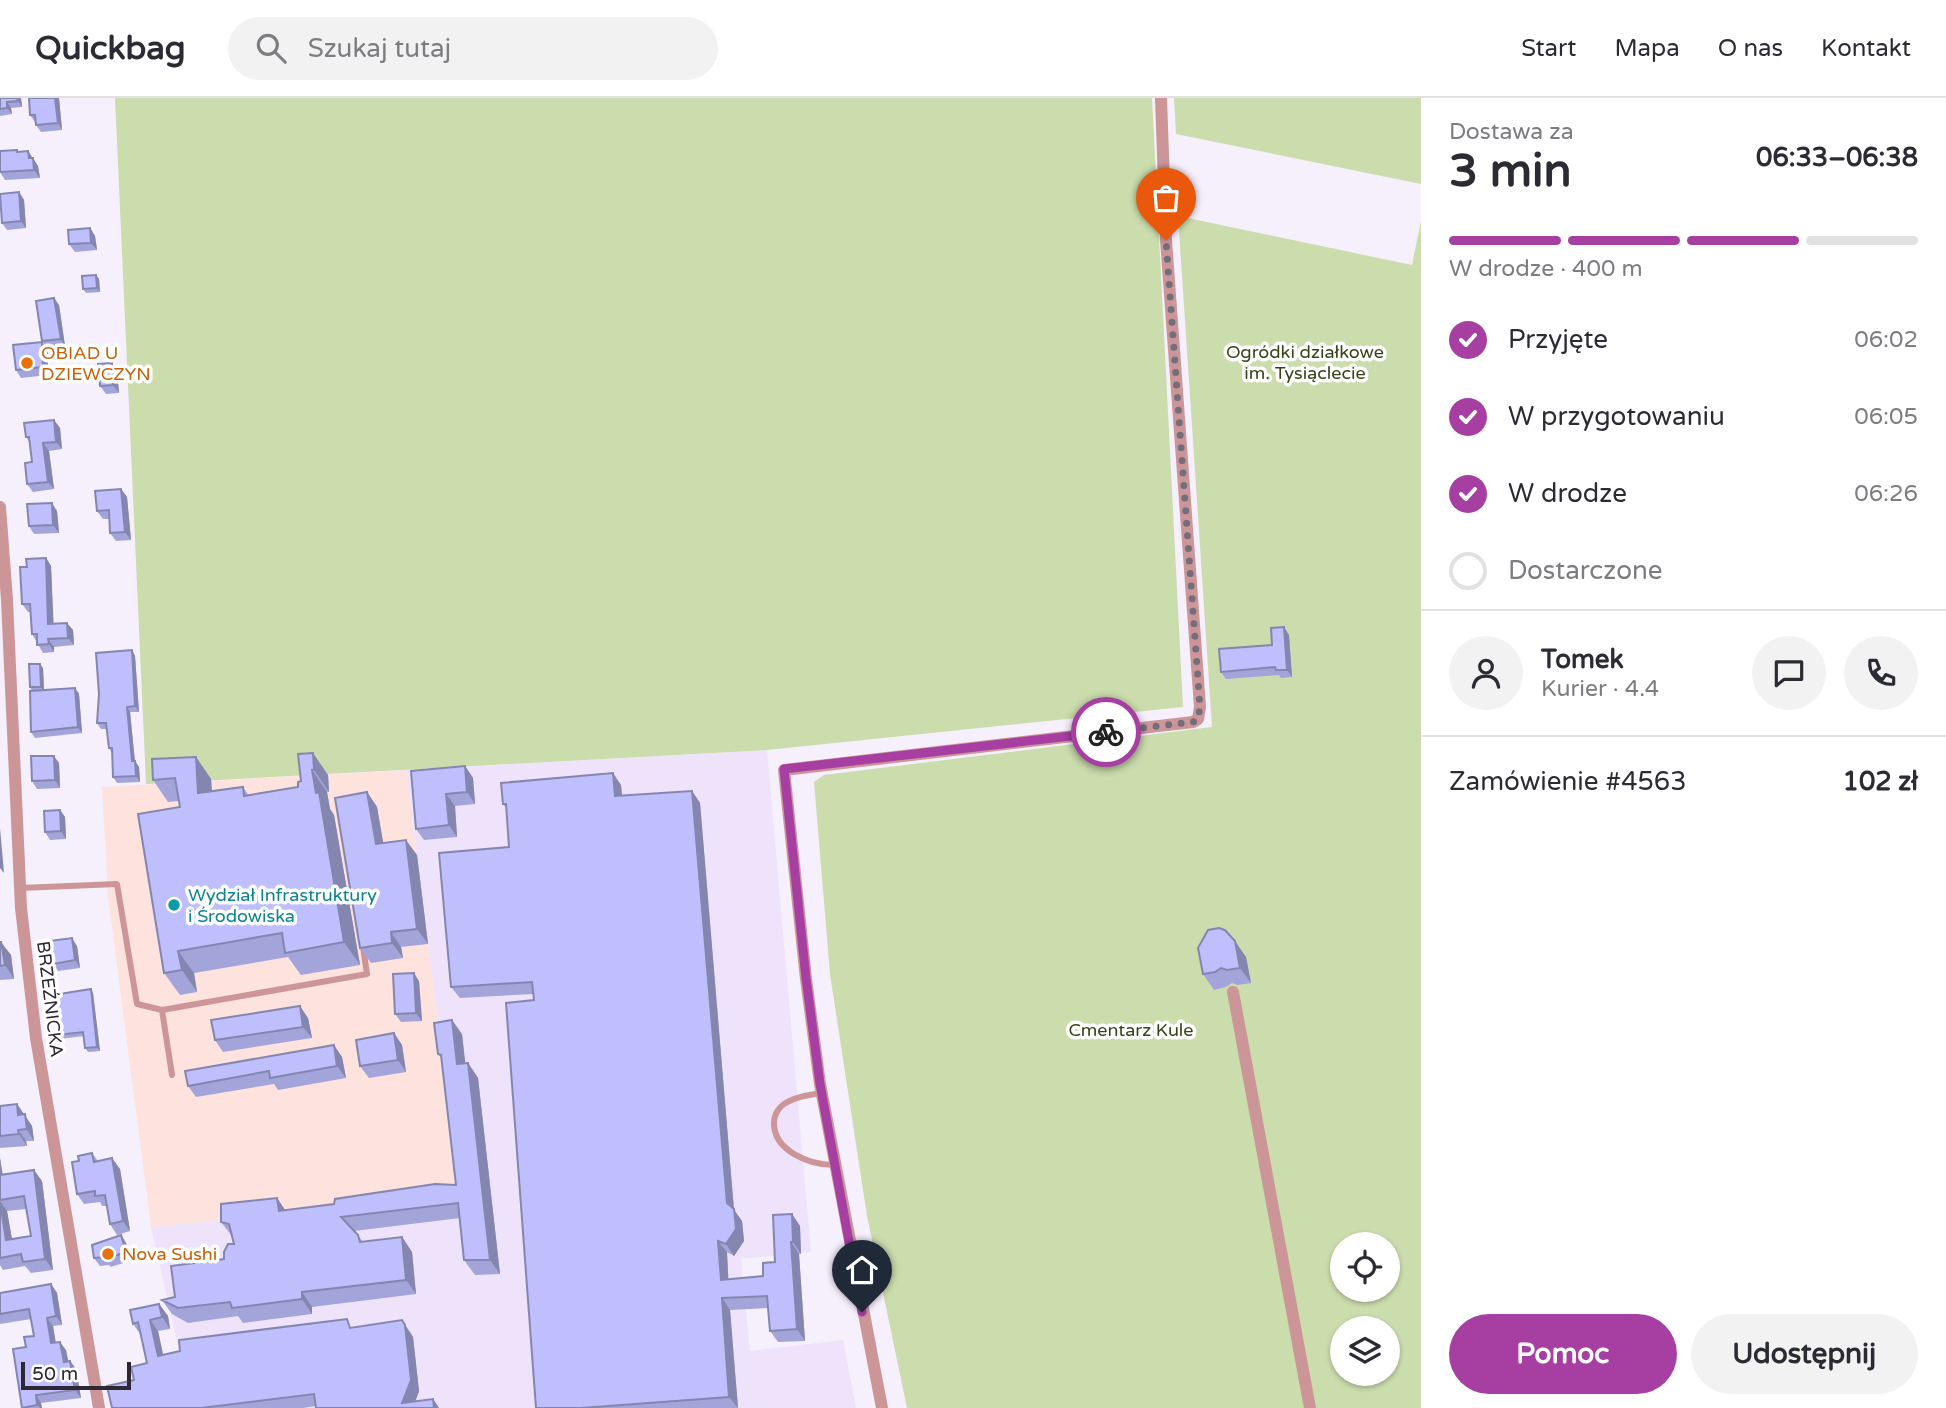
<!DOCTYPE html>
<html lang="pl">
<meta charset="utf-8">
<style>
body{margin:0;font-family:"Varela Round",sans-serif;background:#f2f2f3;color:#2b2b33;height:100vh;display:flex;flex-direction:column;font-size:26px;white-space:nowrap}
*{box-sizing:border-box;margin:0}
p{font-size:23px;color:#7c7c81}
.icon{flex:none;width:38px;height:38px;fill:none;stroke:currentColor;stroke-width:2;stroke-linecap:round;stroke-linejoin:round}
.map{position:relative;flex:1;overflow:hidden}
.sheet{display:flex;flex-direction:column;background:#fff;width:525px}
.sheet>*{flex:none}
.controls{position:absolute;left:1330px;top:1134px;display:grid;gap:14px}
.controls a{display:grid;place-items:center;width:70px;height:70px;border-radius:50%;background:#fff;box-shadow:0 2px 5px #0004;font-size:35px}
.scale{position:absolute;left:21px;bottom:18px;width:110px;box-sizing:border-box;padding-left:7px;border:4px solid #2e2834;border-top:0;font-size:19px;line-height:24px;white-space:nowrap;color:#2e2834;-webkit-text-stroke:5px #fff;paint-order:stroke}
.pin{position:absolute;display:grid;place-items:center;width:60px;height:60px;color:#fff;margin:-72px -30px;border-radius:50% 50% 50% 0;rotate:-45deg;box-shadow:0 0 7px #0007}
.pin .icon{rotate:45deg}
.courier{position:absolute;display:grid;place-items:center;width:70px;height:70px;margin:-35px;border:5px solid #a73fa3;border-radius:50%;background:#fff;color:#222;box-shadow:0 2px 9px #0007}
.overview em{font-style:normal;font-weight:800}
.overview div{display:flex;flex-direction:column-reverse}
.overview{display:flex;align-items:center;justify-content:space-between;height:119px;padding:0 28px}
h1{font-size:46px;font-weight:800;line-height:52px}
.bar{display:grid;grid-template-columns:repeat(4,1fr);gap:10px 7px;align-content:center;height:84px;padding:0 28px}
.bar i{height:9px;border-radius:5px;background:#e1e1e2}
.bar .active{background:#a73fa3}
.bar p{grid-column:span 4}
.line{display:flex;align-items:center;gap:18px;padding:0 28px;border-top:2px solid #e1e1e2}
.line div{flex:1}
.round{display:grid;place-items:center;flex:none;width:74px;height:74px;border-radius:37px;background:#f2f2f3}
ol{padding:0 28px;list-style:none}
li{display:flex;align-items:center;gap:21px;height:77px}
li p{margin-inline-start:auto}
li .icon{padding:7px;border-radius:50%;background:#a73fa3;color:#fff;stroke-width:4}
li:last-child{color:#7c7c81}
li i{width:38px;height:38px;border:4px solid #e1e1e2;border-radius:50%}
.primary-button{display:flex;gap:14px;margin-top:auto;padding:14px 28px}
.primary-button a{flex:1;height:80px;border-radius:42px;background:#a73fa3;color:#fff;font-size:28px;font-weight:800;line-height:80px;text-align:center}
.primary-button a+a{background:#f2f2f3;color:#2b2b33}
header{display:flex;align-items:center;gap:42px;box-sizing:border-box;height:98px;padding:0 35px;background:#fff;border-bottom:2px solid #e1e1e2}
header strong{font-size:33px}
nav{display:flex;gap:38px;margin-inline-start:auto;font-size:24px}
.search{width:490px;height:63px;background:#f2f2f3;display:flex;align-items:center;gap:18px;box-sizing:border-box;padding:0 24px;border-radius:38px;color:#7c7c81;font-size:26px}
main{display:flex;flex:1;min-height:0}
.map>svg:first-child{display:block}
.built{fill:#eee3fa}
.education{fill:#fde2de}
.green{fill:#cbdcad;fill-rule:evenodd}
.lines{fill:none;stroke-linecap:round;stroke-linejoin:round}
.lane{stroke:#cc9699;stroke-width:6}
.street{stroke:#cc9699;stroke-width:12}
.wall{fill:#a3a4d9;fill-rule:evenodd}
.shaded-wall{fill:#8586b0}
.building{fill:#bebffc;stroke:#8586b0;stroke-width:2}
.done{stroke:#746e7a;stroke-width:7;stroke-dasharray:0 12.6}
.route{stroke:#a73fa3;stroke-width:9}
.food-dot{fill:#e8710a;stroke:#fff;stroke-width:2.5}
.culture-dot{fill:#0f9aa8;stroke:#fff;stroke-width:2.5}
.labels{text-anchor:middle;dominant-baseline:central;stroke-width:7;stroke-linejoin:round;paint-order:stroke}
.park-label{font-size:18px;fill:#364316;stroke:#fff}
.food-label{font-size:18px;fill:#c56008;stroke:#fff;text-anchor:start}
.culture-label{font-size:18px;fill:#0d838f;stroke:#fff;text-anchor:start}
.street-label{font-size:18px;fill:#2e2834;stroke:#fff}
</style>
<header>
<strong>Quickbag</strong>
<div class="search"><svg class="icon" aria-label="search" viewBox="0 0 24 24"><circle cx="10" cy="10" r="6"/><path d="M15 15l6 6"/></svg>Szukaj tutaj</div>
<nav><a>Start</a><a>Mapa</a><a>O nas</a><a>Kontakt</a></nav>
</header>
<main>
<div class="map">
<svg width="1421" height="1310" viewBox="0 0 1421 1310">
<rect width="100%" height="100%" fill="#f6f0fd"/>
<path class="built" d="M767 652 811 1154 741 1161 750 1253 843 1242 856 1310H192L151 1129 460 1098 406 672Z"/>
<path class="education" d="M406 672 460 1098 151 1129 108 799 102 689Z"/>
<g class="green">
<path d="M115 0H1152L1183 609 767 652 146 686Z"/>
<path d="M1174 0H1421V86L1176 36Z"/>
<path d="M1178 118 1412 167 1421 123V1310H907L867 1118 830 876 814 684 824 677 1212 629ZM1342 1146H1388V1192H1342ZM1342 1230H1388V1276H1342Z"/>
</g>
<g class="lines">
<g class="lane">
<path d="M20 790 117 786 137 906 162 912 172 977"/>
<path d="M162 912 367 876 363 849"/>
<path d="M821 995C808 997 795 999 784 1006 779 1009 774 1017 774 1024 773 1053 810 1067 834 1067"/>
</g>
<g class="street">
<path d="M0 409 7 502 21 810 36 940 99 1310"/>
<path d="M1233 894 1310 1310"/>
<path d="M882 1310 820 986 806 881 784 672 1193 624 1198 621 1200 609 1166 142 1161 0"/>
</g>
</g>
<g class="wall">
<path d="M0 0H21L22 9 11 10 12 16 0 18Z"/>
<path d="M59 0 62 32 41 34 36 27V24H35L30 17Z"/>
<path d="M0 53 19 54 28 53 38 68 40 80 5 82 0 74Z"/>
<path d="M19 94 24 102 26 130 7 132 2 125Z"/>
<path d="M90 130 95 138 97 152 75 154 69 146Z"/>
<path d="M96 177 99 181 100 194 86 195 83 191Z"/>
<path d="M59 207 65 248 46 249 42 243Z"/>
<path d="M42 244 48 252V277L21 280 16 272Z"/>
<path d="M112 265 117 273 119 295 106 296 100 288Z"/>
<path d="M54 322 60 330 62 351 49 353 54 391 33 394 27 386 32 364 30 345 26 339Z"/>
<path d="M121 391 127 399 131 442 116 443 110 435 109 421H103L97 413Z"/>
<path d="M57 413 59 435 34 436 29 428Z"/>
<path d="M46 460 51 468 53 525 73 532 74 547 54 549V554L43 555 32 536 30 514H28L22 506 27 469Z"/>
<path d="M1289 537 1292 579 1281 580 1279 577 1226 581 1221 574 1272 547Z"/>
<path d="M132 552 135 558 139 614H130L135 663 139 669 140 684 117 685 113 679 112 655 109 650 107 631H101L97 625Z"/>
<path d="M43 570 44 592 75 590 79 596 82 635 35 640 31 634 32 593 30 589Z"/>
<path d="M298 656 328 677 329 694H327L330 711 334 717 360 867 301 877 288 859 194 875 197 894 180 897 164 875 180 709 179 703 168 704 153 682 196 659 211 681 212 693 243 689 249 698 298 689 301 683Z"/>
<path d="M59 665 60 690 37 691 32 683Z"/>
<path d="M465 668 473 680 475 706 455 708 457 739 424 742 416 731Z"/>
<path d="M621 687 622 698 692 693 700 705 734 1112 742 1123 744 1143 734 1158 727 1154 728 1181 763 1178 775 1164 792 1116 800 1128 801 1156H799L805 1243 778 1244 770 1233 768 1210 730 1212 738 1310H536L533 896 460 900 451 889 509 749 506 710 503 706Z"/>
<path d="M367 694 377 709 383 745 417 757 428 846 401 849 403 860 371 865 360 850Z"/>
<path d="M60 712 65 719 66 741 50 742 45 734Z"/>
<path d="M0 844 11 857 14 881 0 882Z"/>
<path d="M77 848 80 870 58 873 53 866Z"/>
<path d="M1246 859 1251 885 1238 887 1232 885 1226 889 1214 892 1203 876Z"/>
<path d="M419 883 422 923 401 924 395 916Z"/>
<path d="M93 895 100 953 88 954 85 950 84 938 60 941 57 937Z"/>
<path d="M308 920 312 940 223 954 215 942Z"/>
<path d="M394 935 402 947 406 974 369 980 360 968Z"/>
<path d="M462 936 465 966 468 965 478 980 500 1176 475 1177 464 1162 460 1120 354 1133 363 1144 402 1139 412 1154 416 1196 312 1209V1216L243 1225 238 1218 188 1225 172 1216 162 1202 175 1199 224 1161 234 1146 232 1138 221 1124 277 1100 285 1112 334 1106 456 1087 442 961 438 956Z"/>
<path d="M342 959 346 980 278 992 274 986 196 999 188 988Z"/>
<path d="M17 1006 32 1028 34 1043H26L27 1048 0 1050V1008Z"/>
<path d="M92 1055 98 1063 120 1071 130 1133 117 1137 110 1126 107 1108H102L100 1104 84 1106 77 1096 79 1063Z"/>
<path d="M0 1060 3 1077 42 1083 53 1172 31 1175 25 1168 3 1172 0 1167ZM26 1111 31 1138 12 1141 7 1113Z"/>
<path d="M121 1137 126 1145 132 1162 111 1169 109 1167 100 1168 94 1160Z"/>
<path d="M51 1186 57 1195 62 1227 53 1228 56 1245 66 1252 68 1263H70L76 1271 81 1300 41 1305 42 1310H22L26 1249 34 1238 31 1221 0 1226V1195Z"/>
<path d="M159 1206 168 1218 170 1231 158 1233 163 1257 353 1230 410 1234 413 1239 419 1293 415 1303 433 1301 439 1310H316L315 1308 303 1310H112L147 1265 141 1237 133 1226Z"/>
</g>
<g class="shaded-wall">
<path d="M17 0H21L22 9 18 3Z"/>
<path d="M55 0H59L62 32 58 25Z"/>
<path d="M7 4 11 10 12 16 7 10Z"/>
<path d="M28 53 38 68 40 80 34 72 29 60Z"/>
<path d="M19 94 24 102 26 130 21 123Z"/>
<path d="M90 130 95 138 97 152 91 145Z"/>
<path d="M96 177 99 181 100 194 97 190Z"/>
<path d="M54 200 59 207 65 248 61 241Z"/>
<path d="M42 244 48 252V277L43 269Z"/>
<path d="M112 265 117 273 119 295 113 287Z"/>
<path d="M54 322 60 330 62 351 56 344Z"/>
<path d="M43 345 49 353 54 391 48 384Z"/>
<path d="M121 391 127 399 131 442 125 434Z"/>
<path d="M52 405 57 413 59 435 53 427Z"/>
<path d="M46 460 51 468 54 534 48 526Z"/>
<path d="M67 525 73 532 74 547 68 540Z"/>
<path d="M1284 529 1289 537 1292 579 1287 572Z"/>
<path d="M48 541 54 549V554L49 546Z"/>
<path d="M132 552 135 558 139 614 135 608Z"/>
<path d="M40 566 43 570 44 593 41 589Z"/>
<path d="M75 590 79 596 82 635 78 629Z"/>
<path d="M127 609 130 614 135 665V663L139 669 140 684 136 678 132 663Z"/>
<path d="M313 655 328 677 329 694 314 672Z"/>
<path d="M54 658 59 665 60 690 55 682Z"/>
<path d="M196 659 211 681 213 717 198 695Z"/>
<path d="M465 668 473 680 475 706 467 694Z"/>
<path d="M312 672 327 694 330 711 334 717 360 867 344 844Z"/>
<path d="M613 675 621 687 623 710 615 698Z"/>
<path d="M692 693 700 705 734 1112 742 1123 744 1143 734 1158 726 1146 727 1105Z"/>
<path d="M367 694 377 709 386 761 376 746Z"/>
<path d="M446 696 455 708 457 739 449 727Z"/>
<path d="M60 712 65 719 66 741 61 733Z"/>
<path d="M0 730 4 775 0 770Z"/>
<path d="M406 742 417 757 428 846 417 831Z"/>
<path d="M391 834 401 849 403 860 392 845Z"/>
<path d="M72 840 77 848 80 870 75 862Z"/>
<path d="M1235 843 1246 859 1251 885 1240 870Z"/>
<path d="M1 844 11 857 14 881 5 867Z"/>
<path d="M178 853 194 875 197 894 182 872Z"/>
<path d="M414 875 419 883 422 923 416 915Z"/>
<path d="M91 891 93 895 100 953 97 949Z"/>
<path d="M300 908 308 920 312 940 303 929Z"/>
<path d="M452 922 462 936 467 980 457 966Z"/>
<path d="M394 935 402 947 406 974 398 962Z"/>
<path d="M334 947 342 959 346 980 337 968Z"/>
<path d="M468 965 478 980 500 1176 490 1162Z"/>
<path d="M17 1006 32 1028 34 1043 18 1017Z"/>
<path d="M18 1032 26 1043 27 1048 19 1036Z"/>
<path d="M0 1060 4 1089 0 1083Z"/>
<path d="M112 1060 120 1071 130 1133 123 1123Z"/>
<path d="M34 1072 42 1083 53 1172 45 1161Z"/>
<path d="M277 1100 287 1115 279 1113Z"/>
<path d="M0 1103 7 1113 14 1153 6 1142Z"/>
<path d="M792 1116 800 1128 801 1156 793 1144Z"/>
<path d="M121 1137 126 1145 132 1162 126 1154Z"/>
<path d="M402 1139 412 1154 416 1196 406 1182Z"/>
<path d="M718 1143 727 1154 729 1193 721 1182Z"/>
<path d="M791 1144 799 1156 805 1243 797 1231Z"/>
<path d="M51 1186 57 1195 62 1227 56 1218Z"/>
<path d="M302 1194 312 1209V1216L302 1201Z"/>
<path d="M722 1200 730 1212 738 1310 729 1299Z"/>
<path d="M159 1206 168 1218 170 1231 162 1219Z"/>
<path d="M47 1220 53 1228 57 1254 51 1245Z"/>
<path d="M150 1222 158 1233 166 1270 158 1258Z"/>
<path d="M402 1222 413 1239 419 1293 413 1310 402 1305Z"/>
<path d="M60 1244 66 1252 70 1272 64 1264Z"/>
<path d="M70 1263 76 1271 81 1300 75 1292Z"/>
<path d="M36 1297 41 1305 42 1310H40L37 1307Z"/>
<path d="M433 1301 439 1310H434Z"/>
</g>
<g class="building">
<path d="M0 0H17L18 3 7 4V10L0 11Z"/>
<path d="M29 0H55L58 25 36 27 35 17H30Z"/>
<path d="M17 52V54L28 53 29 60H33L34 72 0 74V53Z"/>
<path d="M19 94 21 123 2 125 0 96Z"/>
<path d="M90 130 91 145 69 146 68 132Z"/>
<path d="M96 177 97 190 83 191 82 178Z"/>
<path d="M54 200 61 241 42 243 36 203Z"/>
<path d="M42 244 43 269 16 272 13 247Z"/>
<path d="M112 265 113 287 100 288 98 266Z"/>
<path d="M54 322 56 344 43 345 48 384 27 386 25 365 32 364 29 339H26L24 325Z"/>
<path d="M121 391 125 434 110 435 109 412 97 413 95 393Z"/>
<path d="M52 405 53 427 29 428 27 406Z"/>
<path d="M46 460 48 526 67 525 68 540 48 541 49 546 37 547V536H32L30 506H22L20 469H27L26 461Z"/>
<path d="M1284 529 1287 572H1276L1275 569 1221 574 1219 551 1272 547 1271 530Z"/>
<path d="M132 552 135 608 127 609 132 663H135L136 678 113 679 112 650H109L106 625H97L99 596 96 555Z"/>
<path d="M29 566H40L41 589H30Z"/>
<path d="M75 590 78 629 31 634 30 593Z"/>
<path d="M313 655 314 672H312L316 695 319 694 344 844 285 855 282 835 178 853 182 872 164 875 138 716 180 709 175 680 153 682 152 661 196 659 198 695 243 689 244 698 298 689V684L301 683 298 656Z"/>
<path d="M31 658H54L55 682 32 683Z"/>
<path d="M465 668 467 694 446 696 449 727 416 731 411 673Z"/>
<path d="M613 675 615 698 692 693 727 1105 734 1111 736 1131 726 1146 718 1143 721 1182 763 1178V1165L775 1164 773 1117 792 1116 793 1144H791L797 1231 770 1233 767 1198 722 1200 729 1299 581 1310H536L506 905 534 902 532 884 451 889 439 755 509 749 506 706H503L501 685Z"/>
<path d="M367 694 376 746 406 742 417 831 391 834 392 845 360 850 335 700Z"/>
<path d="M60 712 61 733 45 734 44 713Z"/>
<path d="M1219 830 1225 832 1235 843 1240 870 1227 872 1221 870 1215 874 1203 876 1198 850 1208 832Z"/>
<path d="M72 840 75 862 53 866 49 843Z"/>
<path d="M0 844H1L5 867 0 868Z"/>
<path d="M414 875 416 915 395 916 393 876Z"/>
<path d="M91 891 97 949 85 950 83 934 57 937 53 897Z"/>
<path d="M300 908 303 929 215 942 211 922Z"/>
<path d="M452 922 457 966 468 965 490 1162H464L458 1105 341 1119 358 1137 360 1144 402 1139 406 1182 302 1194V1201L232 1210 230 1204 178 1210 162 1202 175 1199 171 1168 224 1161V1154L228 1146H234L229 1126 221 1124V1106L277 1100 279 1113 334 1106 335 1101 435 1086 456 1087 441 957 438 956 434 925Z"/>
<path d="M394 935 398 962 360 968 356 942Z"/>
<path d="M334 947 337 968 270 980 269 973 188 988 185 973Z"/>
<path d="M17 1006 18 1017 25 1016 27 1031 18 1032 19 1036 0 1038V1008Z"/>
<path d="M92 1055 94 1064 112 1060 123 1123 110 1126 105 1097 95 1098V1093L77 1096 72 1064 79 1063 78 1058Z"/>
<path d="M34 1072 45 1161 23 1164 21 1156 0 1160V1104L6 1142 31 1138 24 1098 0 1102V1077Z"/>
<path d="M121 1137 126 1154 105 1161 104 1159 94 1160 92 1147Z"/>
<path d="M51 1186 56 1218 47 1220 51 1245 60 1244 64 1264 70 1263 75 1292 36 1297 37 1307 22 1310 13 1251 26 1249 24 1239 34 1238 29 1211 0 1216V1195Z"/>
<path d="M159 1206 162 1219 150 1222 158 1258 180 1253 179 1242 347 1221 350 1230 402 1222 405 1227 411 1282 402 1305 433 1301 434 1310H316L314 1296 201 1310H112L107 1288 134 1282 131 1269 147 1265 138 1224 133 1226 130 1212Z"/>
</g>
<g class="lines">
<path class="done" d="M1106 634 1193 624 1198 621 1200 609 1166 142"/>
<path class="route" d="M862 1214 820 986 806 880 784 671 1106 634"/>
</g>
<g class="food-dot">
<circle cx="27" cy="265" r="7"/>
<circle cx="108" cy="1156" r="7"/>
</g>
<circle class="culture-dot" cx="174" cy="807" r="7"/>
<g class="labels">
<g class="park-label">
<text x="1305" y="254">Ogródki działkowe<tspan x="1305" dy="21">im. Tysiąclecie</tspan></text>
<text x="1131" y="932">Cmentarz Kule</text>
</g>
<g class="food-label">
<text x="41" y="255">OBIAD U<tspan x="41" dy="21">DZIEWCZYN</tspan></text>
<text x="122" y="1156">Nova Sushi</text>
</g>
<g class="culture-label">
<text x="188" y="797">Wydział Infrastruktury<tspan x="188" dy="21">i Środowiska</tspan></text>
</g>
<g class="street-label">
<text transform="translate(50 901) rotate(83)">BRZEŹNICKA</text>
</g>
</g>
</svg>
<div class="controls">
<a><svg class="icon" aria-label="locate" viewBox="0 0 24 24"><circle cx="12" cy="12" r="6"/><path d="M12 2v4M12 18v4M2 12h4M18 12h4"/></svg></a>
<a><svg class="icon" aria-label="layers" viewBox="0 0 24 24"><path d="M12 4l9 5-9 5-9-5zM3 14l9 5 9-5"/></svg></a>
</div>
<div class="scale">50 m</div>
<div class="pin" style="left:1166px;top:142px;background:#ea580c"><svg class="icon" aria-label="bag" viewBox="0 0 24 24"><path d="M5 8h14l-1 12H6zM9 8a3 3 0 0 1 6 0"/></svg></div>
<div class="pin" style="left:862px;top:1214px;background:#1f2937"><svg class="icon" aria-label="home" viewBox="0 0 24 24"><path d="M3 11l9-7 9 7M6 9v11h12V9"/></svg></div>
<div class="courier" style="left:1106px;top:634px"><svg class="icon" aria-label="bike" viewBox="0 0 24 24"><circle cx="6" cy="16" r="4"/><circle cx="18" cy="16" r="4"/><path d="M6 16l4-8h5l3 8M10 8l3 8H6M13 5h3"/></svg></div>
</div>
<section class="sheet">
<div class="overview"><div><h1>3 min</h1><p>Dostawa za</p></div><em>06:33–06:38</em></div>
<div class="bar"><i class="active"></i><i class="active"></i><i class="active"></i><i></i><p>W drodze · 400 m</p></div>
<ol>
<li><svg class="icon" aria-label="check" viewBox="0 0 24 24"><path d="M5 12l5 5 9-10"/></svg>Przyjęte<p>06:02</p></li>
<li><svg class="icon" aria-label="check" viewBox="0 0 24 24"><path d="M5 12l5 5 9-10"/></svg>W przygotowaniu<p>06:05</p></li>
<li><svg class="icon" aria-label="check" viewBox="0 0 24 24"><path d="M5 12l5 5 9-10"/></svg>W drodze<p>06:26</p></li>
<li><i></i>Dostarczone</li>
</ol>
<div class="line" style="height:126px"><a class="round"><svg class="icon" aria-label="person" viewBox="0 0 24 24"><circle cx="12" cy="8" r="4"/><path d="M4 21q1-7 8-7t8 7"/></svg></a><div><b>Tomek</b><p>Kurier · 4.4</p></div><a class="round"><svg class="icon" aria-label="chat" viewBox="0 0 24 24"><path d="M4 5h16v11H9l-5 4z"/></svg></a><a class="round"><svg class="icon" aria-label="phone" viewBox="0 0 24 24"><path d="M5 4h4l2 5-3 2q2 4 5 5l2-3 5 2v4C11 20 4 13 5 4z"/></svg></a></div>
<div class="line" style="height:91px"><div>Zamówienie #4563</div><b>102 zł</b></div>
<div class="primary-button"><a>Pomoc</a><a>Udostępnij</a></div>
</section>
</main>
